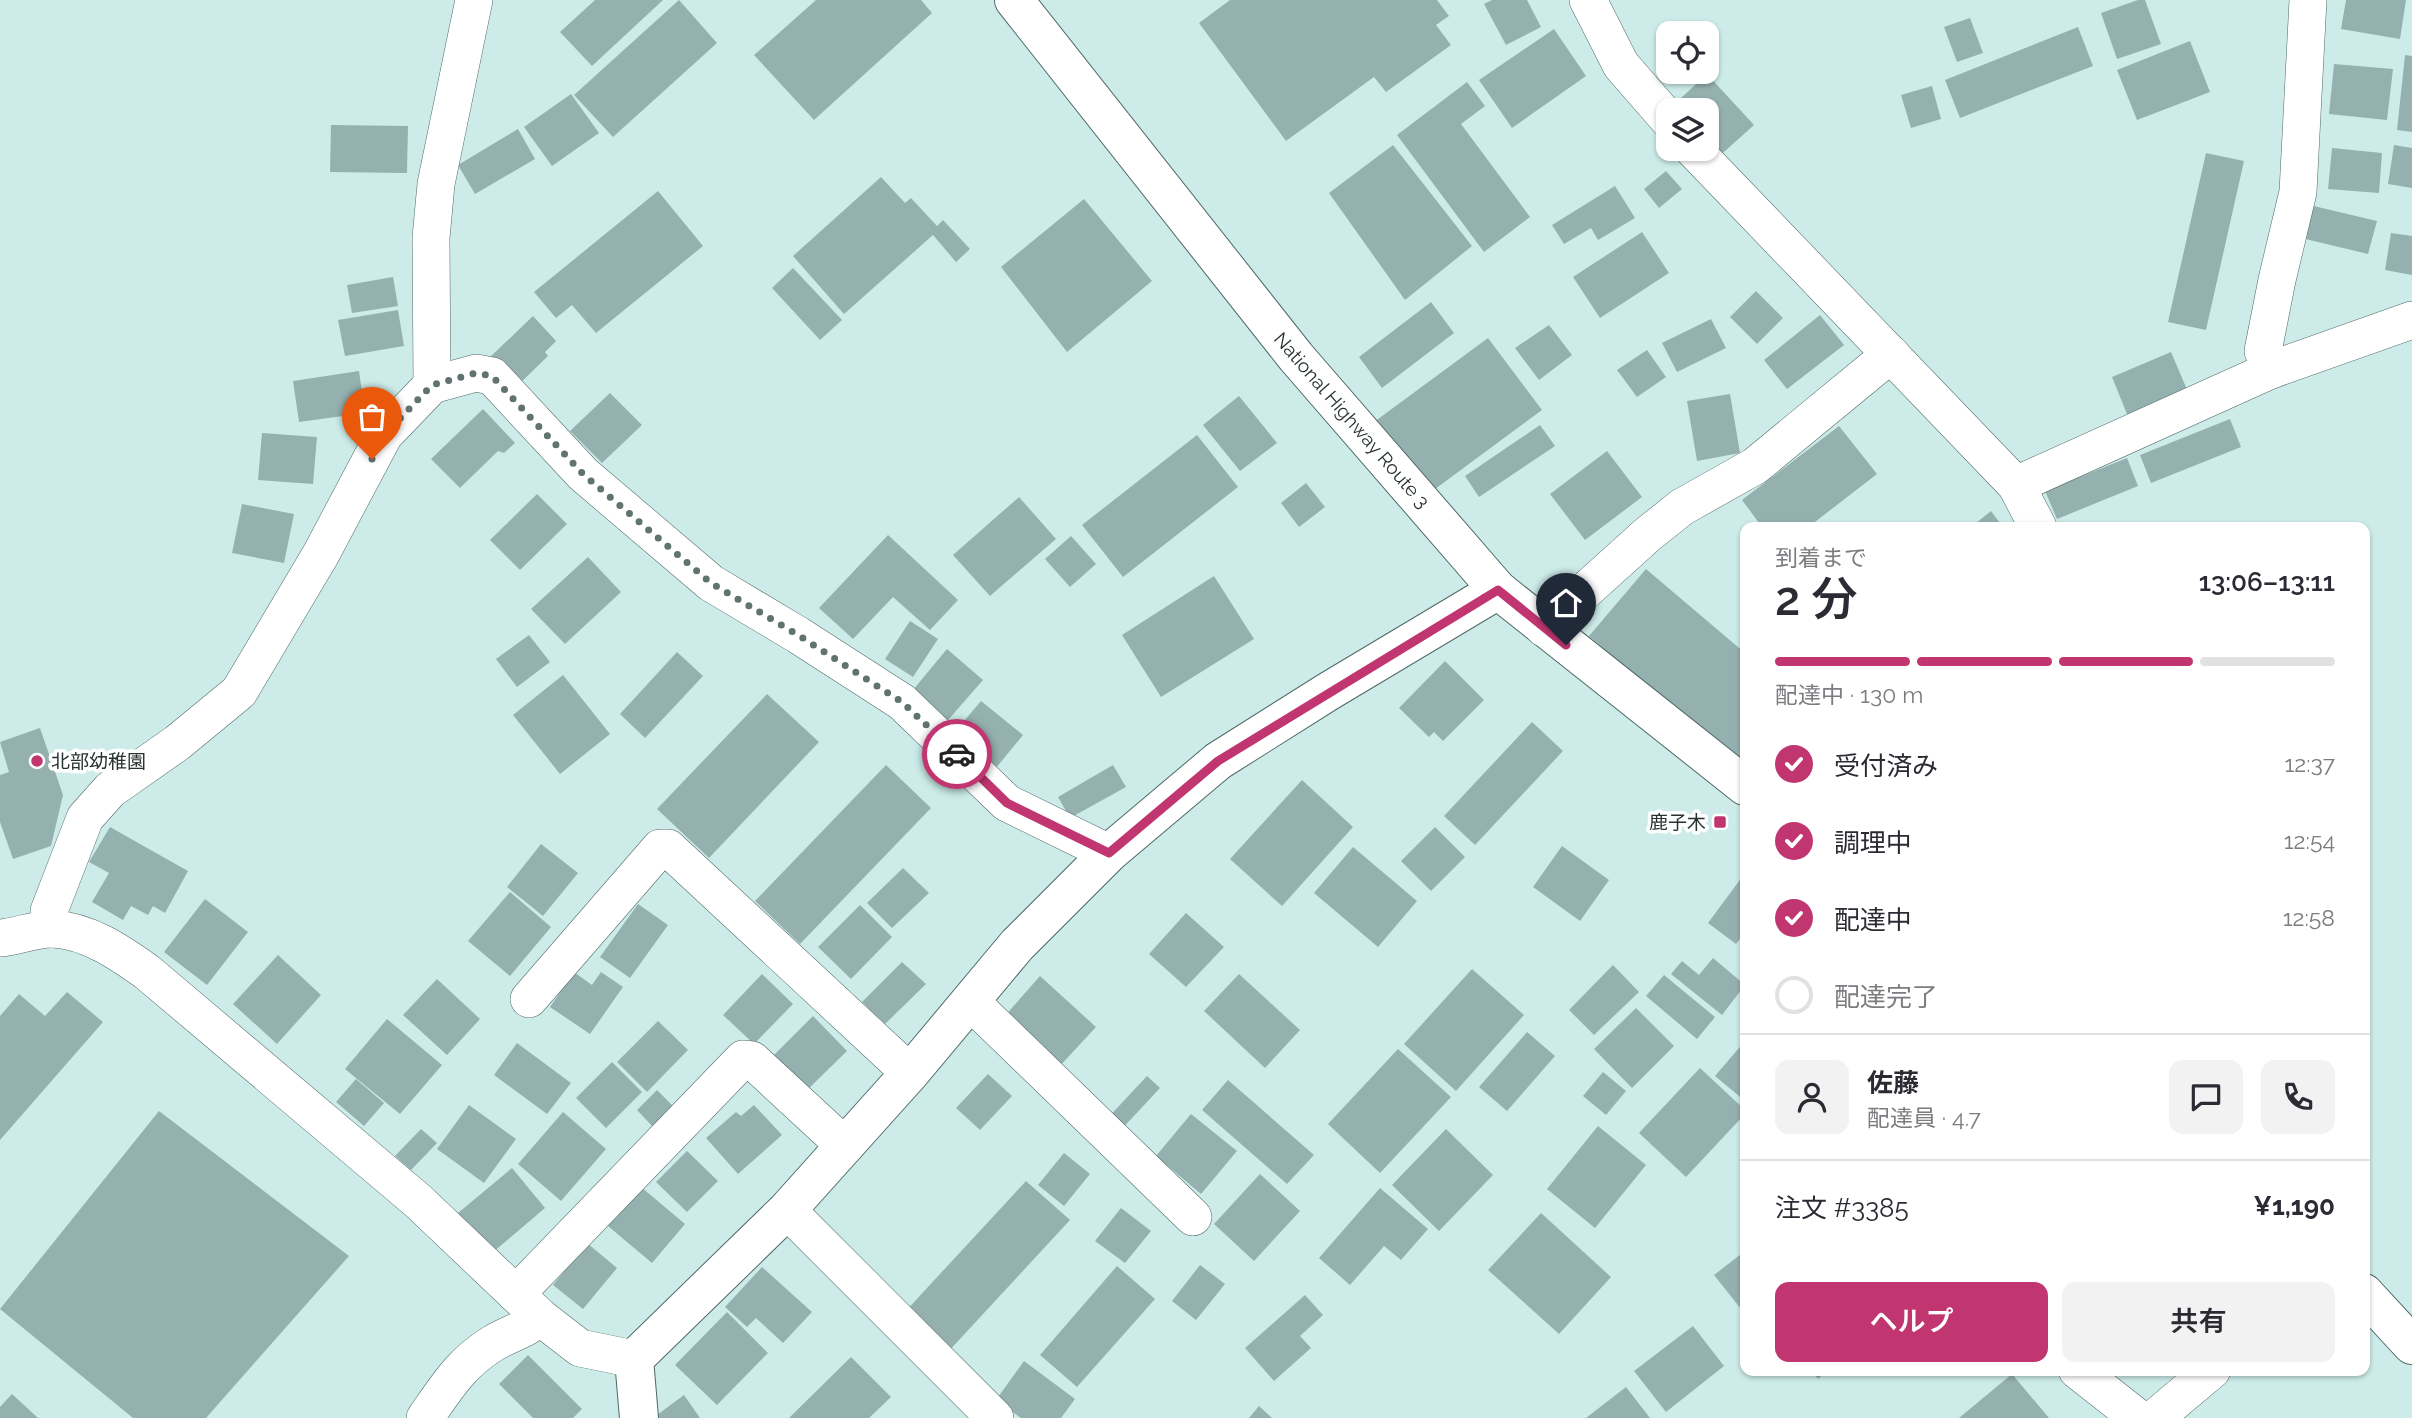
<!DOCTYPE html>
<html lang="ja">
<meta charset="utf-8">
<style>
body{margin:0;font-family:Raleway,"Noto Sans JP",sans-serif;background:#f2f2f3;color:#2b2b33;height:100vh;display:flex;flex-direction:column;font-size:26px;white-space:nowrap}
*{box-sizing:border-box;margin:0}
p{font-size:23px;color:#7c7c81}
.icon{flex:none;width:38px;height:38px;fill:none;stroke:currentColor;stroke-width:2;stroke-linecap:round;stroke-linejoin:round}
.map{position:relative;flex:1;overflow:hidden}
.drawer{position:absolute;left:1740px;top:522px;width:630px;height:854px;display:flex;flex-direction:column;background:#fff;border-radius:14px;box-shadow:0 2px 5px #0004}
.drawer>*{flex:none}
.tools{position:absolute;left:1656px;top:21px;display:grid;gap:14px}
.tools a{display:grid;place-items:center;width:63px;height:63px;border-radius:14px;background:#fff;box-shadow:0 2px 5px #0004;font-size:35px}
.pin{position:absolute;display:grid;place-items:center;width:60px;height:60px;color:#fff;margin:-72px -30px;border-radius:50% 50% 50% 0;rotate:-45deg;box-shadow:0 0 7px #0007}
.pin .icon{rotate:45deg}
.courier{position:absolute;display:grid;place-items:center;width:70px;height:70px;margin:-35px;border:5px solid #c13670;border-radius:50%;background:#fff;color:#222;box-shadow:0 2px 9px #0007}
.summary em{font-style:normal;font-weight:600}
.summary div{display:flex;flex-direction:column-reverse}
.summary{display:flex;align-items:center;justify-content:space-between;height:119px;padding:0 35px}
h1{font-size:46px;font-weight:600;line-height:52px}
.bar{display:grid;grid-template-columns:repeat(4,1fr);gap:10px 7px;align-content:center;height:84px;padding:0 35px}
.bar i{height:9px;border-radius:5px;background:#e1e1e2}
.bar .selected{background:#c13670}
.bar p{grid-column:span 4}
.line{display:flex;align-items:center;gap:18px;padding:0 35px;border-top:2px solid #e1e1e2}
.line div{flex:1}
.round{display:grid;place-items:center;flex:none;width:74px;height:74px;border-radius:14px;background:#f2f2f3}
ol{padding:0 35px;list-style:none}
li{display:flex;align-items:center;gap:21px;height:77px}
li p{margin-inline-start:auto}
li .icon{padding:7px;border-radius:50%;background:#c13670;color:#fff;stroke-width:4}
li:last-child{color:#7c7c81}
li i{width:38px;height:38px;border:4px solid #e1e1e2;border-radius:50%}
.primary-button{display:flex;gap:14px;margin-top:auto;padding:14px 35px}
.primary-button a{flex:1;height:80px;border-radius:14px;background:#c13670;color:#fff;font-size:28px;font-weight:600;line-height:80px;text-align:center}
.primary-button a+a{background:#f2f2f3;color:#2b2b33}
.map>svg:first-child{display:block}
.building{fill:#95b1af}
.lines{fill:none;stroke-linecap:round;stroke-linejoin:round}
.street-casing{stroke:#4f6967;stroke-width:38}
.secondary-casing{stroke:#4f6967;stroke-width:40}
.highway-casing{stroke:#4f6967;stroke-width:40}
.street{stroke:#fff;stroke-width:37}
.secondary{stroke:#fff;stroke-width:38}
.highway{stroke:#fff;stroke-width:38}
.done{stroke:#617371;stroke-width:7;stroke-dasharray:0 12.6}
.route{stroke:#c13670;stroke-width:9}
.poi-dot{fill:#c13670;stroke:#fff;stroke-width:2.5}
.labels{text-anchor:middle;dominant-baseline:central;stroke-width:7;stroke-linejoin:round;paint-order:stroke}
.street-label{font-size:19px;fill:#273231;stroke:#fff}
.poi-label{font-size:19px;fill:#273231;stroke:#fff;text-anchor:start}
</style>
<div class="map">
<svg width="2412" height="1418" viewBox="0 0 2412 1418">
<rect width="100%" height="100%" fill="#cdece9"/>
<g class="building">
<path d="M595 0H663L592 66 560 32Z"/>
<path d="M679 0 717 43 613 137 574 95Z"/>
<path d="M816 0H921L932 13 814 120 754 55Z"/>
<path d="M1230 0H1437L1449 16 1436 25 1451 45 1386 92 1374 77 1286 141 1199 23Z"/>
<path d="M1492 0H1527L1541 27 1506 45 1484 4Z"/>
<path d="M2138 0H2145L2161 44 2117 59 2101 13Z"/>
<path d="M2346 0H2406L2400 39 2341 29Z"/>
<path d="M1970 18 1983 53 1957 62 1944 27Z"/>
<path d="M2078 27 2093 66 1960 118 1945 80Z"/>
<path d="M1554 29 1586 76 1512 128 1479 80Z"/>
<path d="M2190 41 2210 92 2137 120 2117 70Z"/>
<path d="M2405 55 2412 56V132L2397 130Z"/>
<path d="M2334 64 2393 69 2387 120 2329 114Z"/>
<path d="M1707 74 1754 125 1715 160 1706 149V110H1668Z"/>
<path d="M1467 82 1485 106 1461 124 1530 217 1484 252 1397 135Z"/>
<path d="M1932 86 1941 119 1911 128 1901 95Z"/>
<path d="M571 94 599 133 552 166 524 127Z"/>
<path d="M331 125 408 126 407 173 330 172Z"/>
<path d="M518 129 535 159 475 194 458 165Z"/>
<path d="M1393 145 1472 246 1405 300 1329 193Z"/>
<path d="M2394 145 2412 148V188L2388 184Z"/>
<path d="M2332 148 2382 153 2379 193 2328 189Z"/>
<path d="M2206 153 2244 161 2206 330 2168 322Z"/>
<path d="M1666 171 1682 189 1659 208 1644 189Z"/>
<path d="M881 177 905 203 911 198 937 226 943 220 970 249 956 262 933 235 844 314 793 256Z"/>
<path d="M1615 186 1635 218 1598 240 1591 228 1564 244 1552 225Z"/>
<path d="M658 191 703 246 596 333 572 305 556 318 534 292Z"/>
<path d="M1084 199 1152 281 1067 352 1001 267Z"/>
<path d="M2301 203 2377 221 2368 254 2293 236Z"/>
<path d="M1642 232 1669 273 1600 318 1573 277Z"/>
<path d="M2391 233 2412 236V275L2385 270Z"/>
<path d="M793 268 842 320 820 340 772 288Z"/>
<path d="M393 277 398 306 352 313 347 285Z"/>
<path d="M1756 291 1783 318 1757 344 1730 317Z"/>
<path d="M1431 302 1454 333 1382 388 1359 357Z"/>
<path d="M398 310 404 346 345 356 338 320Z"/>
<path d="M1820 315 1844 345 1787 389 1764 360Z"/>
<path d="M533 316 556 341 545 352 548 356 515 388 488 359Z"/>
<path d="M1711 319 1726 348 1677 372 1662 343Z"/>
<path d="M1549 325 1572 355 1539 380 1515 348Z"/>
<path d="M1488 338 1542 410 1427 495 1374 422Z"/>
<path d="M1647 350 1666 377 1637 397 1617 370Z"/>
<path d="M2171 352 2191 399 2131 424 2112 377Z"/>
<path d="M359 371 365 413 299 422 293 381Z"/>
<path d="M610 393 642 425 602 463 570 431Z"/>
<path d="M1730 394 1740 453 1697 461 1687 401Z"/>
<path d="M1239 396 1277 443 1240 471 1203 425Z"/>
<path d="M483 409 515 443 504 453 498 451 460 488 431 459Z"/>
<path d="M2230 419 2241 447 2151 483 2140 455Z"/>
<path d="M1540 425 1555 446 1479 497 1465 476Z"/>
<path d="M1839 426 1877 474 1811 525 1812 527H1762L1742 500Z"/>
<path d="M262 433 317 437 313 484 258 480Z"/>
<path d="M1197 435 1238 487 1123 577 1082 525Z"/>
<path d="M1607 451 1642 497 1585 540 1550 494Z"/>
<path d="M2127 458 2138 486 2057 519 2045 491Z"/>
<path d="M1306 483 1325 507 1299 527 1281 503Z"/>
<path d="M537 494 567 524 520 570 490 540Z"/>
<path d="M1019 497 1056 539 990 596 953 555Z"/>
<path d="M242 504 294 514 284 563 232 553Z"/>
<path d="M1991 511 2003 527H1971Z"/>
<path d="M888 535 958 600 930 630 893 597 853 639 819 608Z"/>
<path d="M1071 536 1096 564 1070 587 1045 559Z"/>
<path d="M588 557 621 592 565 644 531 609Z"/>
<path d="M1646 569 1745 653V760L1741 765 1589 636Z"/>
<path d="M1214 576 1254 639 1161 697 1122 635Z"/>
<path d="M910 621 938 639 913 677 885 659Z"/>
<path d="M529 635 550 662 517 687 496 659Z"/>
<path d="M947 649 983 680 948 720 913 690Z"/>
<path d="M677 652 703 676 645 738 620 714Z"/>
<path d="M1445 661 1484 700 1443 741 1434 732 1429 737 1399 708Z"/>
<path d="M563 675 610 734 560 774 513 715Z"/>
<path d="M767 694 819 742 709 858 657 809Z"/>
<path d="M981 701 1023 735 991 774 949 739Z"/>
<path d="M1532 722 1563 751 1475 845 1444 816Z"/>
<path d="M40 728 63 795 51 846 13 859 0 822V775L9 772 0 742Z"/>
<path d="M886 765 931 808 800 944 755 901Z"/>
<path d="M1113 765 1126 787 1070 818 1058 797Z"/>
<path d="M1302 780 1353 827 1282 906 1230 859Z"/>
<path d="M110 827 188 871 165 913 153 906 148 915 131 906 123 920 92 902 109 873 89 862Z"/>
<path d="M1435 827 1465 857 1431 891 1401 861Z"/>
<path d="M541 844 578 873 543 916 507 887Z"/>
<path d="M1562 846 1609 880 1580 921 1533 887Z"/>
<path d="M1353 847 1417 901 1378 947 1314 893Z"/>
<path d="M903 868 929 893 892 928 867 903Z"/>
<path d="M1745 873V933L1736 944 1708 923Z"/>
<path d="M510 892 551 927 510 976 468 941Z"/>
<path d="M205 899 248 932 207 985 164 952Z"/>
<path d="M638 904 668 925 630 978 600 957Z"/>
<path d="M860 905 892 937 851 979 818 947Z"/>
<path d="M1186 913 1224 947 1186 987 1149 954Z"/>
<path d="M278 955 321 995 277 1044 233 1004Z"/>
<path d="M1713 958 1745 985 1722 1015 1671 974 1682 961 1699 975Z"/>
<path d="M902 962 926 984 885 1024 862 1002Z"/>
<path d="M1613 965 1639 992 1594 1035 1569 1010Z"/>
<path d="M1472 969 1524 1015 1456 1091 1404 1044Z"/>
<path d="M574 972 592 985 601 972 623 987 590 1034 550 1007Z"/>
<path d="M762 974 793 1004 754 1044 723 1015Z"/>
<path d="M1239 974 1300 1030 1265 1068 1204 1011Z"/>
<path d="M1664 975 1715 1017 1697 1039 1646 996Z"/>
<path d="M1040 976 1096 1027 1058 1068 1003 1018Z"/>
<path d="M437 979 480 1019 447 1055 403 1015Z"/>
<path d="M67 992 103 1022 0 1140V1016L19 994 45 1016Z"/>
<path d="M1636 1008 1674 1046 1632 1088 1594 1049Z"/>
<path d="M813 1016 847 1051 805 1092 771 1058Z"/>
<path d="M387 1019 442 1065 400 1114 345 1069Z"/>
<path d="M658 1021 688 1050 647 1092 617 1062Z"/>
<path d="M1527 1032 1555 1056 1507 1111 1479 1087Z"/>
<path d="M1745 1041V1101L1715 1076Z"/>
<path d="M517 1043 571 1083 547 1114 494 1075Z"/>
<path d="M1398 1049 1451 1097 1380 1173 1328 1124Z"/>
<path d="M612 1062 642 1092 606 1128 576 1098Z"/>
<path d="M1700 1068 1745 1110V1114L1686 1177 1639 1133Z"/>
<path d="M1603 1072 1626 1091 1606 1115 1583 1096Z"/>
<path d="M988 1074 1012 1096 980 1130 956 1108Z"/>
<path d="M1147 1076 1160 1088 1118 1133 1105 1121Z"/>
<path d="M356 1079 384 1103 364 1126 336 1102Z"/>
<path d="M1228 1080 1314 1155 1287 1184 1202 1110Z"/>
<path d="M657 1090 676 1109 655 1129 637 1110Z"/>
<path d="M469 1105 516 1139 484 1183 437 1149Z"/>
<path d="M754 1105 782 1135 738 1174 706 1138 736 1112 741 1116Z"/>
<path d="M159 1111 349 1256 206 1418H133L0 1309Z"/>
<path d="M563 1112 606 1149 561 1201 518 1164Z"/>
<path d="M1191 1114 1237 1151 1201 1194 1156 1156Z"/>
<path d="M1598 1126 1646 1165 1595 1228 1547 1189Z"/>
<path d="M421 1129 437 1143 411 1170 395 1156Z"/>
<path d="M1446 1129 1493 1175 1439 1231 1392 1185Z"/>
<path d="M687 1151 718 1181 687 1212 656 1182Z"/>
<path d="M1064 1153 1090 1174 1064 1206 1038 1185Z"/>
<path d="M512 1168 545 1208 492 1253 458 1213Z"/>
<path d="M1260 1174 1300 1211 1254 1261 1214 1224Z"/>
<path d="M1026 1181 1070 1220 947 1353 903 1314Z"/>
<path d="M641 1187 685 1224 652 1263 608 1226Z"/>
<path d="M1380 1188 1428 1229 1401 1260 1384 1246 1350 1285 1319 1258Z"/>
<path d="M1121 1208 1151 1231 1125 1263 1095 1241Z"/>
<path d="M1541 1213 1611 1277 1559 1334 1488 1270Z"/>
<path d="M587 1243 617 1268 583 1309 553 1285Z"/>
<path d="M1745 1251V1314L1714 1275Z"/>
<path d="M1200 1265 1225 1284 1196 1320 1172 1301Z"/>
<path d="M1117 1266 1155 1299 1077 1387 1040 1355Z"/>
<path d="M762 1267 812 1312 783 1343 756 1318 747 1327 725 1307Z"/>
<path d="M1305 1295 1323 1315 1300 1336 1311 1348 1274 1381 1245 1348Z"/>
<path d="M727 1312 768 1353 717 1405 675 1365Z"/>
<path d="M1693 1326 1724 1366 1666 1412 1634 1371Z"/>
<path d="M528 1355 582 1409 573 1418H533L499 1384Z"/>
<path d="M851 1357 891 1397 869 1418H789Z"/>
<path d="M1024 1361 1075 1399 1061 1418H1021L996 1400Z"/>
<path d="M1811 1370H1828L1818 1379Z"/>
<path d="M2012 1374 2049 1418H1959Z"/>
<path d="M1626 1387 1650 1418H1586Z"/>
<path d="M12 1394 38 1418H0V1407Z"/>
<path d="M684 1395 700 1418H653Z"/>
<path d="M1259 1406 1272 1418H1249Z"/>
</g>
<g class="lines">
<defs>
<g id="street">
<path d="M1588 0 1621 65 1668 119"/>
<path d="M2308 0 2298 192 2277 280 2263 351 2271 370 2412 320"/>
<path d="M1693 149 2016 485 2038 527"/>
<path d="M432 385 431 238 436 184 474 0"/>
<path d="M2016 485 2271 370"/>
<path d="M1544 628 1647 535 1682 507 1755 466 1891 354"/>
<path d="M53 929 49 911 85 818 110 790 177 743 239 692 321 554 384 435 432 385 476 373 492 376 583 474 711 583 798 635 902 702 1007 803 1109 853"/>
<path d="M0 938C17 937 37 928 54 929 88 931 119 952 147 972L418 1201 540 1317 580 1348 634 1359"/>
<path d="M529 999 660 848H668L910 1073"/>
<path d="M970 1001 1193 1217"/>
<path d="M787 1210 995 1418"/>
<path d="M516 1294 743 1059 752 1060 845 1146"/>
<path d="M2077 1370 2138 1418"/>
<path d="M425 1418C446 1388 460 1364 492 1344 508 1334 526 1330 540 1317"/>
<path d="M2155 1418 2212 1370"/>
</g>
<path id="secondary" d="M639 1418 634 1359 787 1210 910 1073 1017 945 1109 853 1218 761 1329 691 1498 590"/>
<g id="highway">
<path d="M1014 0 1296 357 1498 590 1745 786"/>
<path d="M2364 1293 2412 1345"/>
</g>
</defs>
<use href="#street" class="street-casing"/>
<use href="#secondary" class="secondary-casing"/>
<use href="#highway" class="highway-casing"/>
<use href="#street" class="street"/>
<use href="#secondary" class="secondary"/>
<use href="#highway" class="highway"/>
</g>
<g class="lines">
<path class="done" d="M372 459 384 435 432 385 476 373 492 376 583 474 711 583 798 635 902 702 957 754"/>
<path class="route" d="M957 754 1007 803 1109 853 1218 761 1498 590 1566 645"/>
</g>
<g class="poi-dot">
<circle cx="37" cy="761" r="7"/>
<rect x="1713" y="815" width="14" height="14" rx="3.5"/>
</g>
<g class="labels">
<g class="street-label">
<text transform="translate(1352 420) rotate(49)">National Highway Route 3</text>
</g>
<g class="poi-label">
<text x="51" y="761">北部幼稚園</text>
<text x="1706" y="822" text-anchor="end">鹿子木</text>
</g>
</g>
</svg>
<div class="tools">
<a><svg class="icon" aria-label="locate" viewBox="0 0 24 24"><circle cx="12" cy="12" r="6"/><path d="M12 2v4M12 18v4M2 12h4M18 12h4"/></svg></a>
<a><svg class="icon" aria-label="layers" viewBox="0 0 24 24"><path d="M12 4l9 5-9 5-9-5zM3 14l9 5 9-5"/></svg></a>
</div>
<div class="pin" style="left:372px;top:459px;background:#ea580c"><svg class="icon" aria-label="bag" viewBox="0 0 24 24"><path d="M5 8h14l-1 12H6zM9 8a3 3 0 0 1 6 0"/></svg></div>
<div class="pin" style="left:1566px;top:645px;background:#1f2937"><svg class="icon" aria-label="home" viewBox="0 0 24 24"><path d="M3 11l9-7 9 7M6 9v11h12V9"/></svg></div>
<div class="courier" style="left:957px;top:754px"><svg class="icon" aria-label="car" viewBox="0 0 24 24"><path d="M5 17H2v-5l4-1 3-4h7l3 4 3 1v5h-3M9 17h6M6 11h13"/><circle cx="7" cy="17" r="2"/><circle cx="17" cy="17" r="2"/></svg></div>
<section class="drawer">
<div class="summary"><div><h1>2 分</h1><p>到着まで</p></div><em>13:06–13:11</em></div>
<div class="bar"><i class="selected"></i><i class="selected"></i><i class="selected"></i><i></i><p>配達中 · 130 m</p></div>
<ol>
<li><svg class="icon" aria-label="check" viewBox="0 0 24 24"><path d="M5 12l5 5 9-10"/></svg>受付済み<p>12:37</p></li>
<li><svg class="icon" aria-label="check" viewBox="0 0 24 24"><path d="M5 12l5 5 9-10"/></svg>調理中<p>12:54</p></li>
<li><svg class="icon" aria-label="check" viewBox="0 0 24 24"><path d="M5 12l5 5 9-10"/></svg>配達中<p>12:58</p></li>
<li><i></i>配達完了</li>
</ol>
<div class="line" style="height:126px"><a class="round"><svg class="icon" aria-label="person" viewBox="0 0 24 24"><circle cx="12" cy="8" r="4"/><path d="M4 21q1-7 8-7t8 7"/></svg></a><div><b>佐藤</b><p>配達員 · 4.7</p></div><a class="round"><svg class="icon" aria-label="chat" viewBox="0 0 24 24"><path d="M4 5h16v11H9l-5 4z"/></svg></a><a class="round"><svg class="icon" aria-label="phone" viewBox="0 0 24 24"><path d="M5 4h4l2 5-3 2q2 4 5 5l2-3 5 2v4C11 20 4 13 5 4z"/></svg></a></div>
<div class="line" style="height:91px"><div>注文 #3385</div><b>¥1,190</b></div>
<div class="primary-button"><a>ヘルプ</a><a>共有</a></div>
</section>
</div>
